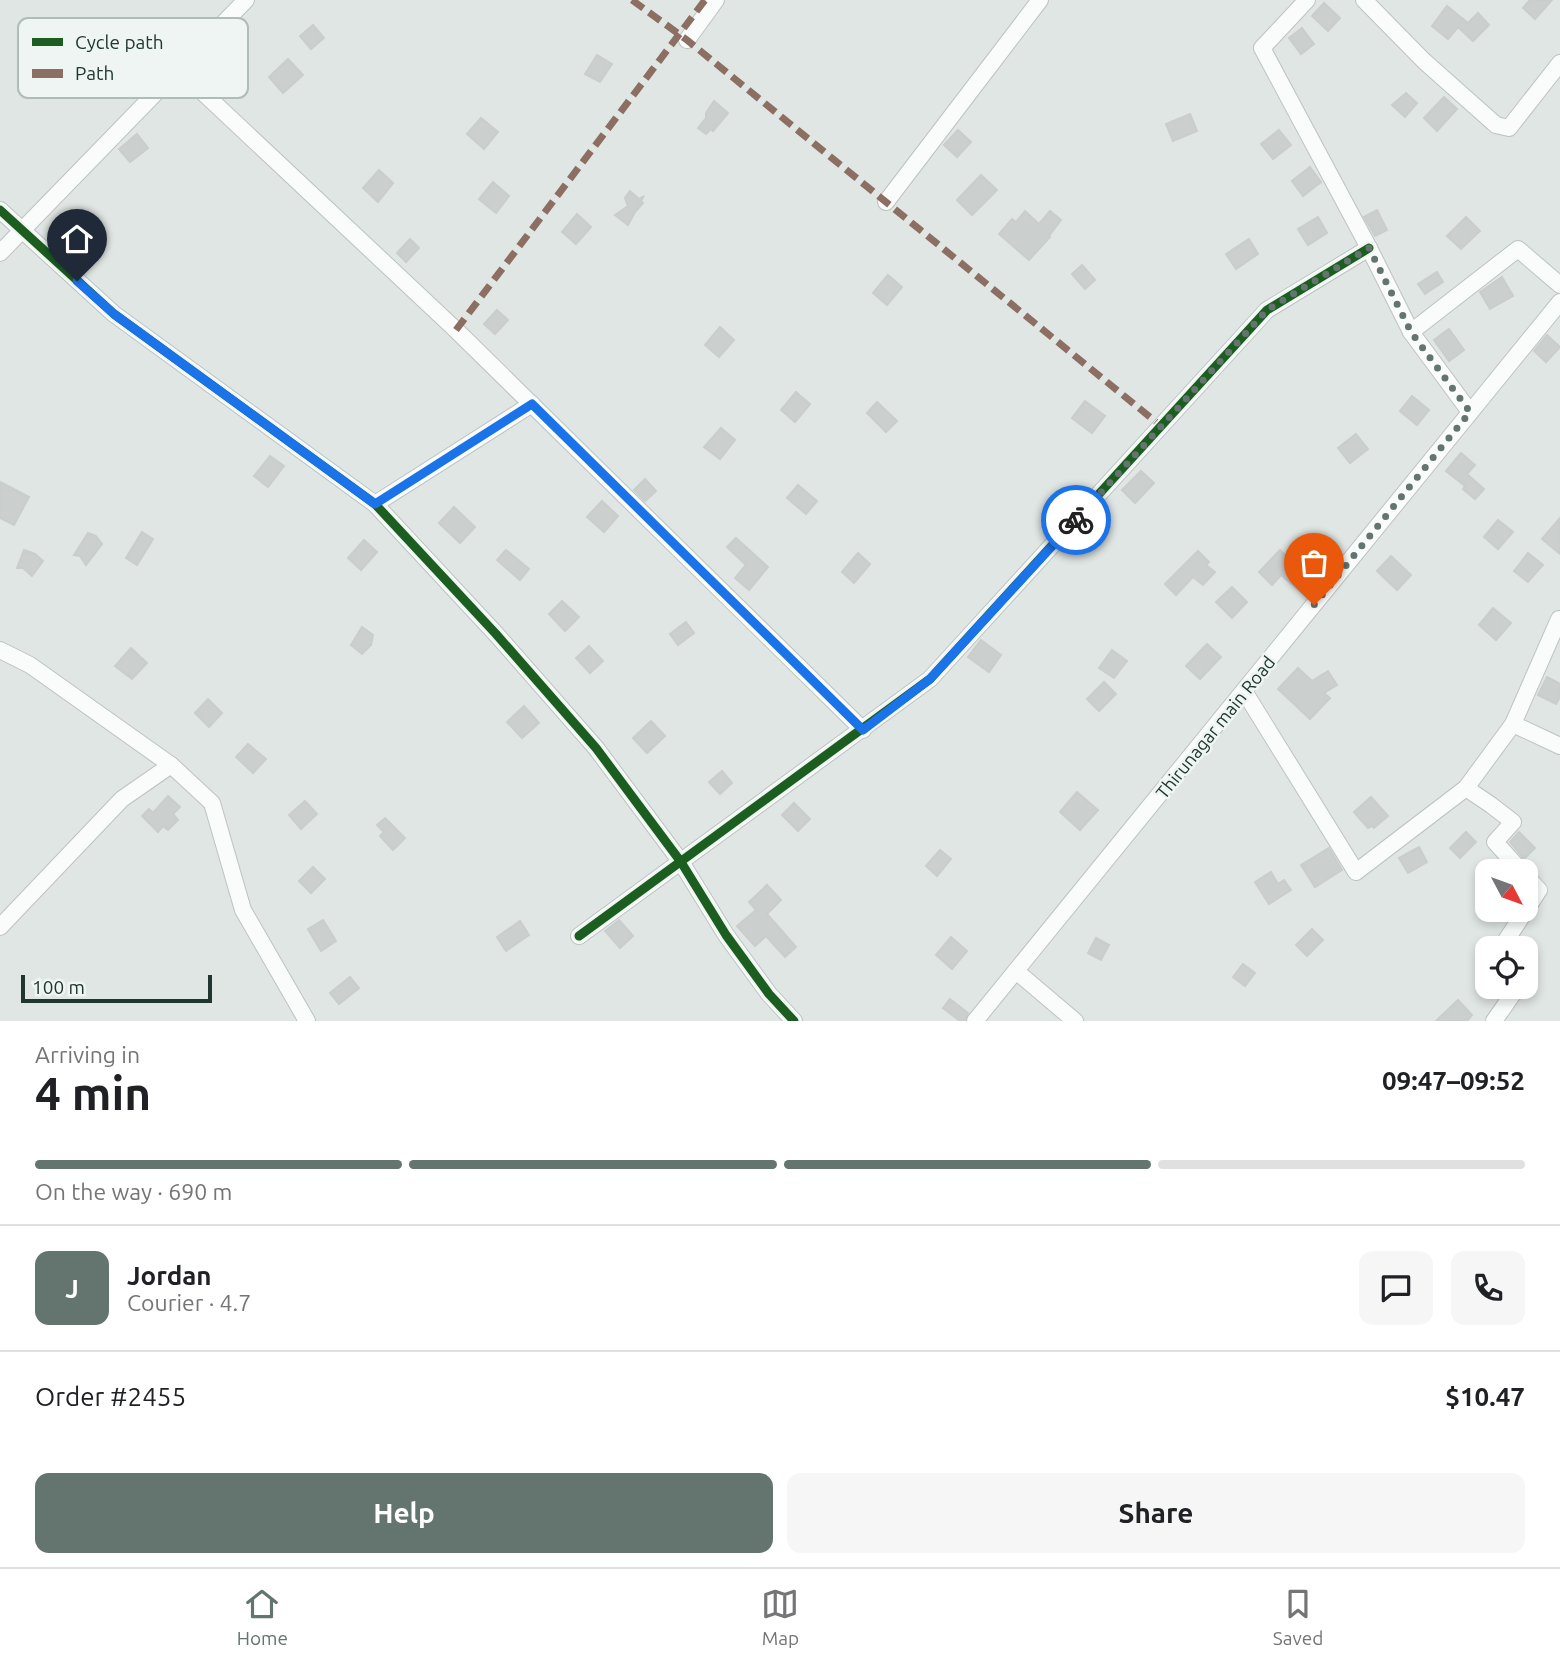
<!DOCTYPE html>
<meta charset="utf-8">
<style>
body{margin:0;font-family:Ubuntu,sans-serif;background:#f6f6f6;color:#202124;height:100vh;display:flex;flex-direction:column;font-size:26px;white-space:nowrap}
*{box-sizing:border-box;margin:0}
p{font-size:23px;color:#757577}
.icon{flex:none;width:38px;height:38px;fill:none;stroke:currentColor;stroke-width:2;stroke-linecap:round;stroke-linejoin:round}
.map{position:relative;height:1021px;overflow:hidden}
.sheet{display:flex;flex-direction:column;background:#fff;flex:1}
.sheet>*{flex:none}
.needle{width:46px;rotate:131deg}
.controls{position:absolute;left:1475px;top:859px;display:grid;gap:14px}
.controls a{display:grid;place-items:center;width:63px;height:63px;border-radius:14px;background:#fff;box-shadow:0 4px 10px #0003;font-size:35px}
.scale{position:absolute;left:21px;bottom:18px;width:191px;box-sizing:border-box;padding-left:7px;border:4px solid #213631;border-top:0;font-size:19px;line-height:24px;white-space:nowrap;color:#213631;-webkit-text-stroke:5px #eef5f2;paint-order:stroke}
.pin{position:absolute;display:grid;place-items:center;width:60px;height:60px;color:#fff;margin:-72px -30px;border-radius:50% 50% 50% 0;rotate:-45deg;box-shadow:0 0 7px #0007}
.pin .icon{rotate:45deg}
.courier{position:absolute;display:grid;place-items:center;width:70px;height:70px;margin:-35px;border:5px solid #1a73e8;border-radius:50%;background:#fff;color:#222;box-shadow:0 2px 9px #0007}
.overview em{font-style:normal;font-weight:600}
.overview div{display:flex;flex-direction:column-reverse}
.overview{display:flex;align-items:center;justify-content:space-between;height:119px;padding:0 35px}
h1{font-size:46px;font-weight:600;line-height:52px}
.bar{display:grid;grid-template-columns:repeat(4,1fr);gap:10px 7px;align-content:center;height:84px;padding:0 35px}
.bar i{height:9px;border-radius:5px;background:#e0e0e0}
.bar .active{background:#64746f}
.bar p{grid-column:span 4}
.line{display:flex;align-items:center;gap:18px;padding:0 35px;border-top:2px solid #e0e0e0}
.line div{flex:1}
.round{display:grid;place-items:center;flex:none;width:74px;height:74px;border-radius:14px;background:#f6f6f6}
.action{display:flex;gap:14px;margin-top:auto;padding:14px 35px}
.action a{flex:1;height:80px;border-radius:14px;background:#64746f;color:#fff;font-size:28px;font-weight:600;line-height:80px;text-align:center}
.action a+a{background:#f6f6f6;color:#202124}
.dock{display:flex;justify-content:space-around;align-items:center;height:98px;border-top:2px solid #e0e0e0;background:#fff;font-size:19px;color:#757577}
.dock a{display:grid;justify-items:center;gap:4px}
.dock .active{color:#64746f}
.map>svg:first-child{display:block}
.building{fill:#cbcfce;stroke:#c9cecc;stroke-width:2}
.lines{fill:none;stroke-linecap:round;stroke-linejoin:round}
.minor-casing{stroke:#bdc3c0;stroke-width:18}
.minor{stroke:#fafbfb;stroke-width:16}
.quiet{stroke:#8d6e63;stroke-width:7;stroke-dasharray:14 7;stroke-linecap:butt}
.cycleway-casing{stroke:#eef5f2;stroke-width:13}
.cycleway{stroke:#1b5e20;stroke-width:9}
.done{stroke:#64746f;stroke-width:7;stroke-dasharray:0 12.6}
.route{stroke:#1a73e8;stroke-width:9}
.labels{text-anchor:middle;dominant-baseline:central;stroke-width:5;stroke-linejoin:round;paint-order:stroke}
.street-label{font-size:18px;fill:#213631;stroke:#eef5f2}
.key{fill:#eef5f2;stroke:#b0bcb8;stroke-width:2}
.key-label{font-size:19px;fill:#213631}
</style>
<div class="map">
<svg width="1560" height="1021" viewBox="0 0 1560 1021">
<rect width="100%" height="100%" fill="#e0e6e3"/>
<g class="building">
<path d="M1530 0H1552L1535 19 1523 8Z"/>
<path d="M1324 3 1340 18 1328 31 1312 16Z"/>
<path d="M1447 6 1468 23 1478 13 1489 25 1473 41 1458 27 1448 39 1432 26Z"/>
<path d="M313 25 324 38 311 49 300 36Z"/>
<path d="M1302 28 1314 44 1301 54 1289 38Z"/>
<path d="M597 55 612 64 600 82 585 74Z"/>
<path d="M288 59 303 75 283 93 269 77Z"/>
<path d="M1406 93 1417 103 1405 117 1392 105Z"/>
<path d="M1444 97 1457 109 1437 131 1424 118Z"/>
<path d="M714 101 728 113 713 131 711 129 706 134 698 128 706 118V113Z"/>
<path d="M1190 114 1197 131 1173 141 1166 124Z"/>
<path d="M481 118 498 132 484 149 467 134Z"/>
<path d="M958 130 971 142 957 157 944 145Z"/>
<path d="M1279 130 1291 145 1273 159 1261 144Z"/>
<path d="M137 134 148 148 130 162 119 149Z"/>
<path d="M1310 167 1321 182 1303 196 1292 181Z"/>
<path d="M379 170 393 183 378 202 363 188Z"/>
<path d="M981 175 997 190 972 215 957 200Z"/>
<path d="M493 182 509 196 496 213 479 199Z"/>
<path d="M630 191 639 199 644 196 641 201 643 203 635 212 628 225 615 215 628 206 625 198Z"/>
<path d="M1377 210 1387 230 1375 236 1364 217Z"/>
<path d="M1025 211 1039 224 1050 211 1061 220 1049 236 1050 237 1029 260 999 234 1012 219 1016 222Z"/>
<path d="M577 214 591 227 576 244 562 232Z"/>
<path d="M1318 217 1327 233 1308 245 1298 229Z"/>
<path d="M1466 217 1480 231 1461 249 1447 236Z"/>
<path d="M410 239 419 248 406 262 397 253Z"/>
<path d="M1249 239 1258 254 1236 269 1226 254Z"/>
<path d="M1082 265 1095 280 1085 289 1072 274Z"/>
<path d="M1437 272 1443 282 1425 294 1418 284Z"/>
<path d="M888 275 902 287 887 305 873 293Z"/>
<path d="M1502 277 1513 296 1490 309 1480 292Z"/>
<path d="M497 310 508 320 495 334 484 324Z"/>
<path d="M720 327 734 340 719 357 705 345Z"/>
<path d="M1449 329 1464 350 1449 361 1434 340Z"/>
<path d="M1547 335 1560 347 1546 362 1534 351Z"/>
<path d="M796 392 810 404 795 422 781 410Z"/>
<path d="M1412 396 1429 410 1417 425 1400 411Z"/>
<path d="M1085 401 1105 416 1092 433 1072 418Z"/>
<path d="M877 402 897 421 886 432 867 413Z"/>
<path d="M721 428 735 440 720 459 704 447Z"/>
<path d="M1356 434 1368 449 1350 463 1338 448Z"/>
<path d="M1461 453 1475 465 1467 474 1484 489 1475 499 1463 489 1465 486 1446 471Z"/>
<path d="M270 456 284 466 268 487 254 476Z"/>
<path d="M1141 471 1154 483 1135 503 1122 490Z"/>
<path d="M645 479 656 491 645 501 634 490Z"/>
<path d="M0 482 29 497 14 525 0 518Z"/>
<path d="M798 485 817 501 806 514 787 498Z"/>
<path d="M602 501 618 516 604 532 587 517Z"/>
<path d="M454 507 475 527 460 543 439 523Z"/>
<path d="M1560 518V554L1542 539Z"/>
<path d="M1498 520 1513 532 1498 549 1484 537Z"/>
<path d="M142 532 153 539 137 565 126 558Z"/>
<path d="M88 533 96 536 102 544 86 565 80 556 74 555Z"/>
<path d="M736 538 768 567 749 590 735 578 746 565 727 547Z"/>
<path d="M364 540 377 552 361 570 348 558Z"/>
<path d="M24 550 35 554 43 561 32 576 23 568H17Z"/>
<path d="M506 550 529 569 520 580 497 560Z"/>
<path d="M1280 550 1304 573 1305 571 1318 583 1307 597 1281 575 1272 585 1259 572Z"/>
<path d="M1198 551 1209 562 1206 565 1215 572 1203 585 1193 577 1176 595 1165 584Z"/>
<path d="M858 553 870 564 854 583 842 572Z"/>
<path d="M1528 553 1543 565 1528 582 1514 571Z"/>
<path d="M1391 556 1411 575 1397 590 1377 571Z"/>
<path d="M1232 587 1247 602 1232 618 1216 602Z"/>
<path d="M562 601 579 617 565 631 549 614Z"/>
<path d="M1493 608 1511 623 1496 640 1479 625Z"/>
<path d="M686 622 694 633 678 645 670 634Z"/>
<path d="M362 627 373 635 371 645 362 654 351 645Z"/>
<path d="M981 640 1001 655 989 672 968 657Z"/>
<path d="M1207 644 1221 657 1200 679 1186 666Z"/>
<path d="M589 646 603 661 590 673 576 658Z"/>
<path d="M131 648 147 663 132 679 115 666Z"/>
<path d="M1112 650 1127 661 1114 678 1099 668Z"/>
<path d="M1298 668 1312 681 1328 671 1337 685 1324 693 1330 698 1310 719 1278 689Z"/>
<path d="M1547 677 1560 684V697L1556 704 1538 695Z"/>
<path d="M1104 682 1116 694 1099 711 1087 699Z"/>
<path d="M208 699 222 713 209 727 195 713Z"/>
<path d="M524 706 539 723 522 738 507 722Z"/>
<path d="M651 721 665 736 647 753 633 738Z"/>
<path d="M248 744 266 759 253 773 236 757Z"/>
<path d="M722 771 732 783 720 794 709 782Z"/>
<path d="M1077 792 1098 810 1080 830 1060 812Z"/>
<path d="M168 796 180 807 173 814 178 820 168 830 163 826 158 832 142 816 149 809 153 813Z"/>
<path d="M1371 797 1388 816 1374 828 1372 826 1368 828 1354 812Z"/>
<path d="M305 801 317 814 301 829 289 815Z"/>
<path d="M794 803 810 819 798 831 782 815Z"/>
<path d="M385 818 405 838 393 850 380 836 384 832 377 825Z"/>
<path d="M1466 832 1476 842 1460 858 1450 848Z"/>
<path d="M1519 832 1535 848 1524 859 1510 842Z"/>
<path d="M1419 847 1427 862 1408 873 1399 858Z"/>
<path d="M1329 848 1342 870 1315 887 1301 865Z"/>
<path d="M940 850 951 859 937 876 926 866Z"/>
<path d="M313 867 325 879 311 893 299 881Z"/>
<path d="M1271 872 1278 884 1284 880 1291 890 1269 904 1255 882Z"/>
<path d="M767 885 781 900 767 914 796 947 785 957 766 936 755 946 737 926 756 910 749 902Z"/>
<path d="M323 920 336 941 321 951 308 929Z"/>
<path d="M619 920 633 936 620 948 605 931Z"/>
<path d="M520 921 529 935 506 951 497 937Z"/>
<path d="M1312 929 1323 940 1307 956 1296 945Z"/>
<path d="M951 937 967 951 952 969 936 955Z"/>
<path d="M1096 938 1109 945 1101 960 1088 953Z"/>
<path d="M1243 964 1255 973 1245 986 1233 977Z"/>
<path d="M350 977 359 988 339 1004 330 993Z"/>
<path d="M950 999 968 1013 965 1021H960L943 1008Z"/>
<path d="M1458 1000 1472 1015 1467 1021H1436Z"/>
</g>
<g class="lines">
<defs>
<g id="minor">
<path d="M1307 0 1262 48 1369 248 1411 332 1470 412"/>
<path d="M1364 0 1424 61 1496 125 1509 128 1560 63"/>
<path d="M687 40 716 0"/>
<path d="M179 70 456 330 863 730"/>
<path d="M886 202 1040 0"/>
<path d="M0 210 114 314 375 504 496 634 596 748 681 862 726 935 769 994 794 1021"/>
<path d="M0 253 246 0"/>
<path d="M1411 332 1518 249 1560 285"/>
<path d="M375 504 532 404"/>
<path d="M0 650 30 665 171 765"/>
<path d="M1244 691 1356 872 1466 788 1513 724 1559 619"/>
<path d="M1513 724 1560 746"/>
<path d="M1466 788 1491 805 1513 822 1495 842 1522 872"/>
<path d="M1526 876 1539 890 1526 910"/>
<path d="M0 927 122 799 171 765 212 803 243 910 307 1021"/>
<path d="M579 936 930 679 1267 310 1369 248"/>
<path d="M1501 948 1526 910"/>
<path d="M1488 969V971"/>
<path d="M1016 971 1075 1021"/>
<path d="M975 1021 1560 302"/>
<path d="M1494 1021 1515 991 1510 987"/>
</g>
</defs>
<use href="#minor" class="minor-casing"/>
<use href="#minor" class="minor"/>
<g class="quiet">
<path d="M632 0 687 40 1161 426"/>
<path d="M456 330 705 0"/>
</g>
<defs>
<g id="cycleway">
<path d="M0 210 114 314 375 504 496 634 596 748 681 862 726 935 769 994 794 1021"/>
<path d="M579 936 930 679 1267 310 1369 248"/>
</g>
</defs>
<use href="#cycleway" class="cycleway-casing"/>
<use href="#cycleway" class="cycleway"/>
</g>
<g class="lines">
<path class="done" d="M1076 520 1267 310 1369 248 1411 332 1470 412 1314 605"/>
<path class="route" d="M77 281 114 314 375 504 532 404 863 730 930 679 1076 520"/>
</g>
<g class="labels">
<g class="street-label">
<text transform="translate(1215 727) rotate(-51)">Thirunagar main Road</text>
</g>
</g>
<rect x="18" y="18" width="230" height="80" rx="10" class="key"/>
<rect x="32" y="38" width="31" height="8" fill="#1b5e20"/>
<rect x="32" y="69" width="31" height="9" fill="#8d6e63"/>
<g class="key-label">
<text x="75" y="49">Cycle path</text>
<text x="75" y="80">Path</text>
</g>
</svg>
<div class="controls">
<a><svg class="needle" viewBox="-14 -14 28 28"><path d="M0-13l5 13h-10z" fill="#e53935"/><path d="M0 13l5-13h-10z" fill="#757577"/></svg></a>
<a><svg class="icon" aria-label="locate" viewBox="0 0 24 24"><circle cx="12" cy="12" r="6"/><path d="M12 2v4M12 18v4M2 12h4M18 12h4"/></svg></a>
</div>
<div class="scale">100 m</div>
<div class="pin" style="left:1314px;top:605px;background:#ea580c"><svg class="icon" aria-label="bag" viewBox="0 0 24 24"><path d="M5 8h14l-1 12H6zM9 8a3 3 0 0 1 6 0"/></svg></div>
<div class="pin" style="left:77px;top:281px;background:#1f2937"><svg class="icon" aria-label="home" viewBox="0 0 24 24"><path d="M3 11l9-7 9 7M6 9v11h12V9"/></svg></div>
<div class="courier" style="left:1076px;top:520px"><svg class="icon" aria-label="bike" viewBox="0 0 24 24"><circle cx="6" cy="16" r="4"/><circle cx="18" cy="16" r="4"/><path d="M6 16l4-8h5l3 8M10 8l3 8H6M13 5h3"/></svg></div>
</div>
<section class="sheet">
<div class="overview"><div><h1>4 min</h1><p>Arriving in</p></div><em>09:47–09:52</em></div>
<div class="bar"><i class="active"></i><i class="active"></i><i class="active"></i><i></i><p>On the way · 690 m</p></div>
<div class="line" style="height:126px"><b class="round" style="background:#64746f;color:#fff">J</b><div><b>Jordan</b><p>Courier · 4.7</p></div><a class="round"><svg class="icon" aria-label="chat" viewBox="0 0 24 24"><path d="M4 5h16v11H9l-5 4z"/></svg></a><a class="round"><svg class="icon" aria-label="phone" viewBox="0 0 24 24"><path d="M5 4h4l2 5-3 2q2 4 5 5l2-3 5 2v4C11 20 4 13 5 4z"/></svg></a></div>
<div class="line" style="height:91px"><div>Order #2455</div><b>$10.47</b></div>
<div class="action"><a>Help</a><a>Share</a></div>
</section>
<nav class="dock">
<a class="active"><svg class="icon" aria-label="home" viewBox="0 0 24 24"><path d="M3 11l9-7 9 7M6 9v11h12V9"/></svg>Home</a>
<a><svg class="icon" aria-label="map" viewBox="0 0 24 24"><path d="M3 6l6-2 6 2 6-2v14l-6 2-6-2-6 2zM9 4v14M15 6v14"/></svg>Map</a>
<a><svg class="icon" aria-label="saved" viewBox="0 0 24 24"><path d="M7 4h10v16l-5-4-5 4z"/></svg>Saved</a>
</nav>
